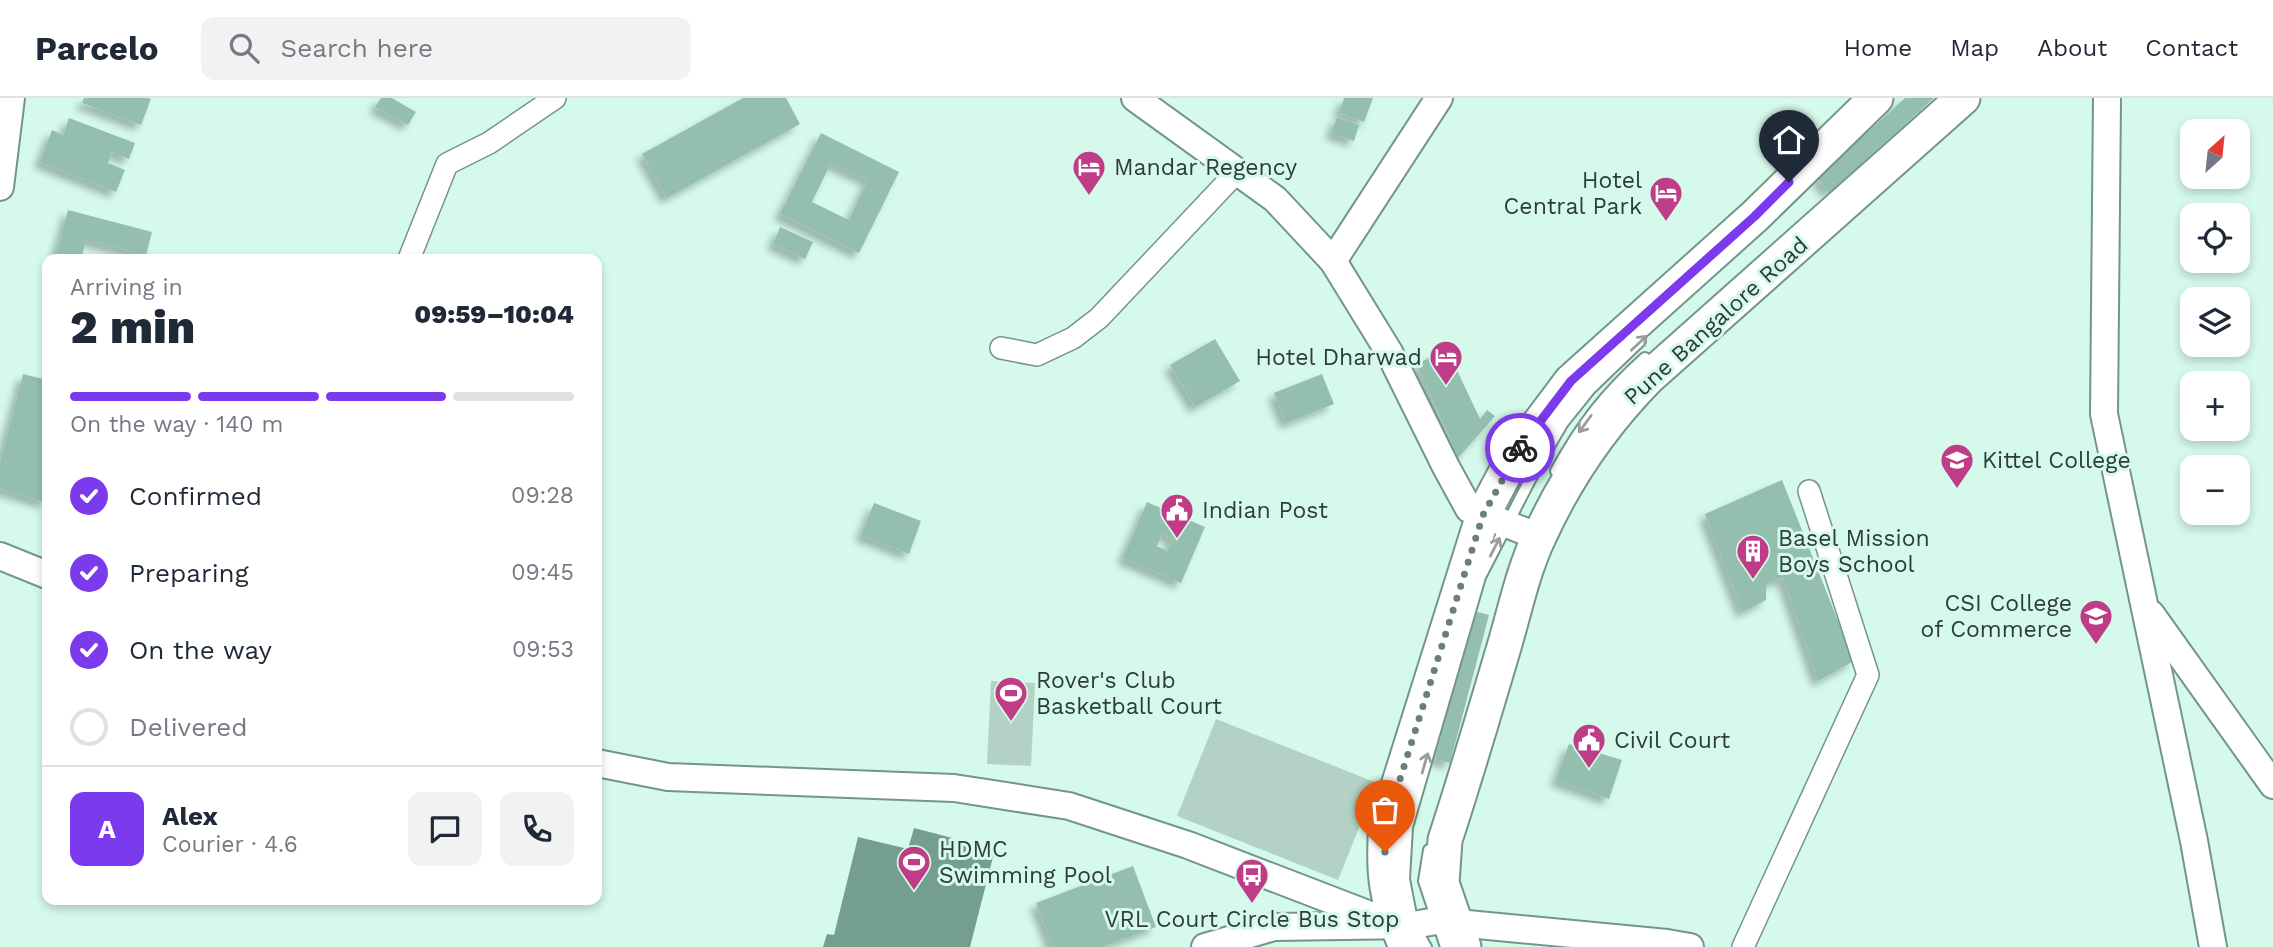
<!DOCTYPE html>
<meta charset="utf-8">
<style>
body{margin:0;font-family:"Work Sans",sans-serif;background:#f2f2f3;color:#1f2937;height:100vh;display:flex;flex-direction:column;font-size:26px;white-space:nowrap}
*{box-sizing:border-box;margin:0}
p{font-size:23px;color:#747a83}
.icon{flex:none;width:38px;height:38px;fill:none;stroke:currentColor;stroke-width:2;stroke-linecap:round;stroke-linejoin:round}
.map{position:relative;flex:1;overflow:hidden}
.panel{position:absolute;left:42px;top:156px;width:560px;height:651px;display:flex;flex-direction:column;background:#fff;border-radius:14px;box-shadow:0 4px 10px #0003}
.panel>*{flex:none}
.needle{width:46px;rotate:27deg}
.fabs{position:absolute;left:2180px;top:21px;display:grid;gap:14px}
.fabs a{display:grid;place-items:center;width:70px;height:70px;border-radius:14px;background:#fff;box-shadow:0 4px 10px #0003;font-size:35px}
.pin{position:absolute;display:grid;place-items:center;width:60px;height:60px;color:#fff;margin:-72px -30px;border-radius:50% 50% 50% 0;rotate:-45deg;box-shadow:0 0 7px #0007}
.pin .icon{rotate:45deg}
.courier{position:absolute;display:grid;place-items:center;width:70px;height:70px;margin:-35px;border:5px solid #7c3aed;border-radius:50%;background:#fff;color:#222;box-shadow:0 2px 9px #0007}
.head em{font-style:normal;font-weight:800}
.head div{display:flex;flex-direction:column-reverse}
.head{display:flex;align-items:center;justify-content:space-between;height:119px;padding:0 28px}
h1{font-size:46px;font-weight:800;line-height:52px}
.bar{display:grid;grid-template-columns:repeat(4,1fr);gap:10px 7px;align-content:center;height:84px;padding:0 28px}
.bar i{height:9px;border-radius:5px;background:#e0e1e3}
.bar .active{background:#7c3aed}
.bar p{grid-column:span 4}
.line{display:flex;align-items:center;gap:18px;padding:0 28px;border-top:2px solid #e0e1e3}
.line div{flex:1}
.round{display:grid;place-items:center;flex:none;width:74px;height:74px;border-radius:14px;background:#f2f2f3}
ol{padding:0 28px;list-style:none}
li{display:flex;align-items:center;gap:21px;height:77px}
li p{margin-inline-start:auto}
li .icon{padding:7px;border-radius:50%;background:#7c3aed;color:#fff;stroke-width:4}
li:last-child{color:#747a83}
li i{width:38px;height:38px;border:4px solid #e0e1e3;border-radius:50%}
header{display:flex;align-items:center;gap:42px;box-sizing:border-box;height:98px;padding:0 35px;background:#fff;border-bottom:2px solid #e0e1e3}
header strong{font-size:33px}
nav{display:flex;gap:38px;margin-inline-start:auto;font-size:24px}
.search{width:490px;height:63px;background:#f2f2f3;display:flex;align-items:center;gap:18px;box-sizing:border-box;padding:0 24px;border-radius:14px;color:#747a83;font-size:26px}
.map>svg:first-child{display:block}
.green{fill:#b4d1c5}
.water{fill:#749f8f}
.building{fill:#94bfaf;fill-rule:evenodd;filter:url(#shadow)}
.lines{fill:none;stroke-linecap:round;stroke-linejoin:round}
.service-casing{stroke:#749589;stroke-width:14}
.minor-casing{stroke:#749589;stroke-width:24}
.tertiary-casing{stroke:#749589;stroke-width:30}
.primary-casing{stroke:#749589;stroke-width:37}
.service{stroke:#fff;stroke-width:10}
.minor{stroke:#fff;stroke-width:21}
.tertiary{stroke:#fff;stroke-width:26}
.primary{stroke:#fff;stroke-width:33}
.oneway{stroke:#979e9c}
.done{stroke:#697f77;stroke-width:7;stroke-dasharray:0 12.6}
.route{stroke:#7c3aed;stroke-width:9}
.labels{text-anchor:middle;dominant-baseline:central;stroke-width:6;stroke-linejoin:round;paint-order:stroke}
.poi-label{font-size:23px;fill:#2f3d38;stroke:#d5f9eb;text-anchor:start}
.street-label{font-size:23px;fill:#2f3d38;stroke:#d5f9eb}
</style>
<header>
<strong>Parcelo</strong>
<div class="search"><svg class="icon" aria-label="search" viewBox="0 0 24 24"><circle cx="10" cy="10" r="6"/><path d="M15 15l6 6"/></svg>Search here</div>
<nav><a>Home</a><a>Map</a><a>About</a><a>Contact</a></nav>
</header>
<div class="map">
<svg width="2273" height="849" viewBox="0 0 2273 849">
<defs>
<filter id="shadow"><feDropShadow dx="-6" dy="6" stdDeviation="3.5" flood-color="#0004"/></filter>
</defs>
<rect width="100%" height="100%" fill="#d5f9eb"/>
<g class="green">
<path d="M991 583 1035 585 1031 668 987 666Z"/>
<path d="M1216 621 1377 685 1338 782 1177 718Z"/>
</g>
<path class="water" d="M914 730 995 751 970 849H823L827 836 834 837 858 739 908 751Z"/>
<g class="building">
<path d="M84 0H147L151 1 141 27 82 5Z"/>
<path d="M381 0H392L416 14 408 27 375 9Z"/>
<path d="M743 0H786L800 26 667 100 642 56Z"/>
<path d="M1344 0H1373L1364 24 1339 15Z"/>
<path d="M1905 0H1934L1829 95 1817 80Z"/>
<path d="M1337 19 1359 27 1354 43 1331 35Z"/>
<path d="M69 20 135 45 129 61 112 54 108 65 125 72 116 94 40 64 52 32 63 37Z"/>
<path d="M821 35 899 74 859 155 780 116ZM831 65 868 82 849 122 812 104Z"/>
<path d="M68 112 152 134 146 157 86 142 81 161H55Z"/>
<path d="M780 129 813 144 805 161 773 146Z"/>
<path d="M1215 241 1240 283 1195 309 1170 267Z"/>
<path d="M1447 251 1480 321 1487 312 1495 318 1458 360 1417 266Z"/>
<path d="M23 276 47 282V405L0 391V365Z"/>
<path d="M1322 276 1334 306 1286 325 1274 295Z"/>
<path d="M1782 382 1854 563 1818 583 1783 480 1766 486V502L1742 514 1705 416Z"/>
<path d="M1147 404 1205 429 1181 485 1123 460ZM1162 436 1173 441 1167 453 1157 448Z"/>
<path d="M874 405 921 423 909 456 861 437Z"/>
<path d="M1474 513 1489 517 1450 665 1435 661Z"/>
<path d="M1569 646 1622 662 1609 701 1556 682Z"/>
<path d="M1133 768 1156 829 1102 849H1053L1036 805Z"/>
</g>
<g class="lines">
<defs>
<g id="service">
<path d="M1556 373C1582 326 1605 296 1645 260"/>
<path d="M1429 752 1424 783 1446 849"/>
<path d="M1426 849 1413 827 1404 781 1407 729 1480 479 1533 376 1562 326 1590 291 1640 243"/>
</g>
<g id="minor">
<path d="M409 161 447 66 489 45 555 0"/>
<path d="M1001 250 1037 257 1073 240 1099 220 1236 75"/>
<path d="M1743 849 1868 577 1809 393"/>
</g>
<g id="tertiary">
<path d="M1135 0 1275 101 1333 163 1389 254 1446 369 1469 411 1539 439"/>
<path d="M2107 0 2104 316 2194 743 2213 849"/>
<path d="M0 89 11 0"/>
<path d="M1333 163 1439 0"/>
<path d="M0 458 47 477"/>
<path d="M2151 516 2273 687"/>
<path d="M597 665 668 679 954 690 1069 708 1188 747 1396 827"/>
<path d="M1205 849 1274 829 1413 827 1436 823 1667 845 1690 849"/>
</g>
<g id="primary">
<path d="M1406 849C1386 804 1382 775 1386 726L1483 417 1513 360 1571 283 1755 118 1876 0"/>
<path d="M1464 849 1442 785 1445 742C1466 678 1485 613 1504 549 1515 512 1523 472 1540 437 1567 378 1603 326 1648 280L1963 0"/>
</g>
</defs>
<use href="#service" class="service-casing"/>
<use href="#minor" class="minor-casing"/>
<use href="#tertiary" class="tertiary-casing"/>
<use href="#primary" class="primary-casing"/>
<use href="#service" class="service"/>
<use href="#minor" class="minor"/>
<use href="#tertiary" class="tertiary"/>
<use href="#primary" class="primary"/>
</g>
<defs><path id="oneway-shaft" d="M-6 0H5M1.5-3L5.5 0L1.5 3" fill="none" stroke-width="1.6" stroke-linecap="round" stroke-linejoin="round" transform="scale(1.75)"/></defs>
<g class="oneway">
<use href="#oneway-shaft" transform="translate(1639 245) rotate(-43)"/>
<use href="#oneway-shaft" transform="translate(1585 326) rotate(126)"/>
<use href="#oneway-shaft" transform="translate(1495 449) rotate(-63)"/>
<use href="#oneway-shaft" transform="translate(1425 665) rotate(-74)"/>
</g>
<g class="lines">
<path class="done" d="M1385 754 1386 726 1483 417 1520 350"/>
<path class="route" d="M1520 350 1571 283 1755 118 1789 84"/>
</g>
<defs>
<symbol id="hotel-pin" viewBox="-11 -11 22 30"><path d="M0 17L-7.5 6A9.5 9.5 0 1 1 7.5 6Z" fill="#be3d86" stroke="#d5f9eb"/><path d="M-6-4.5h1.5V1H6V5H4.5V3h-9V5H-6ZM-4 0a1.8 1.8 0 1 1 3.6 0ZM.5 0V-2.5h3Q6-2.5 6 0Z" fill="#fff"/></symbol>
<symbol id="university-pin" viewBox="-11 -11 22 30"><path d="M0 17L-7.5 6A9.5 9.5 0 1 1 7.5 6Z" fill="#be3d86" stroke="#d5f9eb"/><path d="M0-5L7-2L0 1L-7-2ZM-4 1L0 2.5L4 1V4Q0 6-4 4Z" fill="#fff"/></symbol>
<symbol id="civic-pin" viewBox="-11 -11 22 30"><path d="M0 17L-7.5 6A9.5 9.5 0 1 1 7.5 6Z" fill="#be3d86" stroke="#d5f9eb"/><path d="M-.6-6.5H3V-4.5H.6V-3L4-1V1h2V6H-6V1h2V-1L-.6-3ZM-1.2 2.5V6h2.4V2.5Z" fill="#fff"/></symbol>
<symbol id="building-pin" viewBox="-11 -11 22 30"><path d="M0 17L-7.5 6A9.5 9.5 0 1 1 7.5 6Z" fill="#be3d86" stroke="#d5f9eb"/><path d="M-4-6H4V6H1V3H-1V6H-4ZM-2.5-4.3h1.7v1.8h-1.7ZM.8-4.3h1.7v1.8H.8ZM-2.5-1h1.7V.8h-1.7ZM.8-1h1.7V.8H.8Z" fill="#fff"/></symbol>
<symbol id="stadium-pin" viewBox="-11 -11 22 30"><path d="M0 17L-7.5 6A9.5 9.5 0 1 1 7.5 6Z" fill="#be3d86" stroke="#d5f9eb"/><path d="M0-5a6.5 5 0 1 0 0 10a6.5 5 0 1 0 0-10ZM-3.5-1.8h7v3.6h-7Z" fill="#fff"/></symbol>
<symbol id="bus-pin" viewBox="-11 -11 22 30"><path d="M0 17L-7.5 6A9.5 9.5 0 1 1 7.5 6Z" fill="#be3d86" stroke="#d5f9eb"/><path d="M-5-6H5V4H4V6H2V4H-2V6H-4V4H-5ZM-3.5-4V0h7V-4ZM-3.5 1.2v1.5H-2V1.2ZM2 1.2v1.5H3.5V1.2Z" fill="#fff"/></symbol>
</defs>
<g fill-rule="evenodd">
<use href="#hotel-pin" x="1070" y="50" width="38" height="52"/>
<use href="#hotel-pin" x="1647" y="76" width="38" height="52"/>
<use href="#hotel-pin" x="1427" y="240" width="38" height="52"/>
<use href="#university-pin" x="1938" y="343" width="38" height="52"/>
<use href="#civic-pin" x="1158" y="393" width="38" height="52"/>
<use href="#building-pin" x="1734" y="434" width="38" height="52"/>
<use href="#university-pin" x="2077" y="499" width="38" height="52"/>
<use href="#stadium-pin" x="992" y="576" width="38" height="52"/>
<use href="#civic-pin" x="1570" y="623" width="38" height="52"/>
<use href="#stadium-pin" x="895" y="745" width="38" height="52"/>
<use href="#bus-pin" x="1233" y="758" width="38" height="52"/>
</g>
<g class="labels">
<g class="poi-label">
<text x="1114" y="69">Mandar Regency</text>
<text x="1642" y="82" text-anchor="end">Hotel<tspan x="1642" dy="26">Central Park</tspan></text>
<text x="1422" y="259" text-anchor="end">Hotel Dharwad</text>
<text x="1982" y="362">Kittel College</text>
<text x="1202" y="412">Indian Post</text>
<text x="1778" y="440">Basel Mission<tspan x="1778" dy="26">Boys School</tspan></text>
<text x="2072" y="505" text-anchor="end">CSI College<tspan x="2072" dy="26">of Commerce</tspan></text>
<text x="1036" y="582">Rover's Club<tspan x="1036" dy="26">Basketball Court</tspan></text>
<text x="1614" y="642">Civil Court</text>
<text x="939" y="751">HDMC<tspan x="939" dy="26">Swimming Pool</tspan></text>
<text x="1252" y="821" text-anchor="middle">VRL Court Circle Bus Stop</text>
</g>
<g class="street-label">
<text transform="translate(1716 223) rotate(-42)">Pune Bangalore Road</text>
</g>
</g>
</svg>
<div class="fabs">
<a><svg class="needle" viewBox="-14 -14 28 28"><path d="M0-13l5 13h-10z" fill="#e53935"/><path d="M0 13l5-13h-10z" fill="#747a83"/></svg></a>
<a><svg class="icon" aria-label="locate" viewBox="0 0 24 24"><circle cx="12" cy="12" r="6"/><path d="M12 2v4M12 18v4M2 12h4M18 12h4"/></svg></a>
<a><svg class="icon" aria-label="layers" viewBox="0 0 24 24"><path d="M12 4l9 5-9 5-9-5zM3 14l9 5 9-5"/></svg></a>
<a>+</a>
<a>−</a>
</div>
<div class="pin" style="left:1385px;top:754px;background:#ea580c"><svg class="icon" aria-label="bag" viewBox="0 0 24 24"><path d="M5 8h14l-1 12H6zM9 8a3 3 0 0 1 6 0"/></svg></div>
<div class="pin" style="left:1789px;top:84px;background:#1f2937"><svg class="icon" aria-label="home" viewBox="0 0 24 24"><path d="M3 11l9-7 9 7M6 9v11h12V9"/></svg></div>
<div class="courier" style="left:1520px;top:350px"><svg class="icon" aria-label="bike" viewBox="0 0 24 24"><circle cx="6" cy="16" r="4"/><circle cx="18" cy="16" r="4"/><path d="M6 16l4-8h5l3 8M10 8l3 8H6M13 5h3"/></svg></div>
<section class="panel">
<div class="head"><div><h1>2 min</h1><p>Arriving in</p></div><em>09:59–10:04</em></div>
<div class="bar"><i class="active"></i><i class="active"></i><i class="active"></i><i></i><p>On the way · 140 m</p></div>
<ol>
<li><svg class="icon" aria-label="check" viewBox="0 0 24 24"><path d="M5 12l5 5 9-10"/></svg>Confirmed<p>09:28</p></li>
<li><svg class="icon" aria-label="check" viewBox="0 0 24 24"><path d="M5 12l5 5 9-10"/></svg>Preparing<p>09:45</p></li>
<li><svg class="icon" aria-label="check" viewBox="0 0 24 24"><path d="M5 12l5 5 9-10"/></svg>On the way<p>09:53</p></li>
<li><i></i>Delivered</li>
</ol>
<div class="line" style="height:126px"><b class="round" style="background:#7c3aed;color:#fff">A</b><div><b>Alex</b><p>Courier · 4.6</p></div><a class="round"><svg class="icon" aria-label="chat" viewBox="0 0 24 24"><path d="M4 5h16v11H9l-5 4z"/></svg></a><a class="round"><svg class="icon" aria-label="phone" viewBox="0 0 24 24"><path d="M5 4h4l2 5-3 2q2 4 5 5l2-3 5 2v4C11 20 4 13 5 4z"/></svg></a></div>
</section>
</div>
